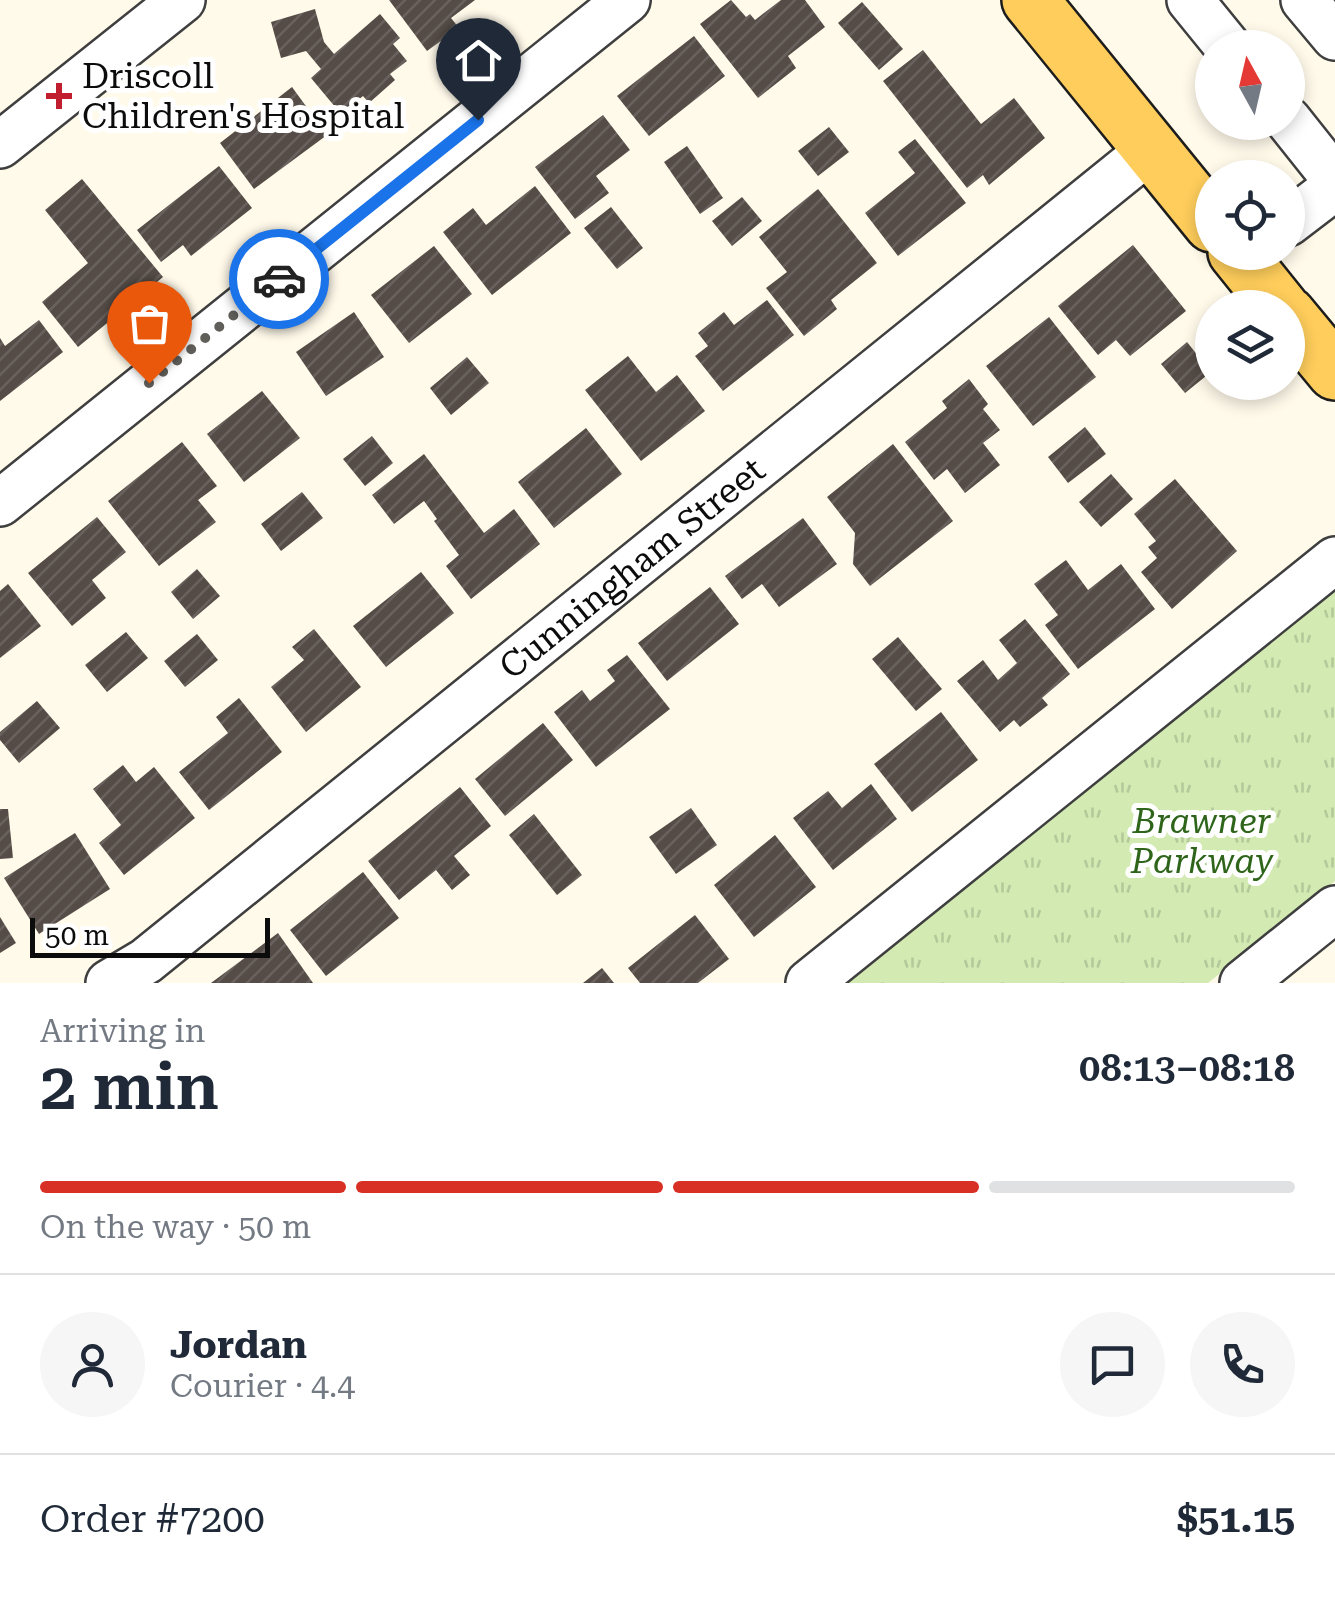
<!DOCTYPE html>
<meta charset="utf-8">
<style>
body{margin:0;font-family:"Roboto Serif",serif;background:#f6f6f7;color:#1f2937;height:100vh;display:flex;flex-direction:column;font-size:38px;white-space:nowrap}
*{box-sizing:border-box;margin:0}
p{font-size:32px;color:#747a83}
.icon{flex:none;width:55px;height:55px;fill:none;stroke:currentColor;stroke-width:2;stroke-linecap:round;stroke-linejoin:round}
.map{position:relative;height:983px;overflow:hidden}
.side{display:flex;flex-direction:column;background:#fff;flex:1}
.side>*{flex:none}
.needle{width:65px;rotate:352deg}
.buttons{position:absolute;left:1195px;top:30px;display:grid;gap:20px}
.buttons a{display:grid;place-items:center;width:110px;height:110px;border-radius:50%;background:#fff;box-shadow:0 5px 15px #0003;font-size:50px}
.scale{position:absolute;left:30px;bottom:25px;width:240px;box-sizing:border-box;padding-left:10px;border:5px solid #0c0c0c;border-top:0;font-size:28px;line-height:35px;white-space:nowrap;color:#0c0c0c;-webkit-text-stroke:8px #fff;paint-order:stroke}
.pin{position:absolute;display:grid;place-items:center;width:85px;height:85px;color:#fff;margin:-102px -42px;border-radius:50% 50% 50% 0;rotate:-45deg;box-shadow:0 0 10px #0007}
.pin .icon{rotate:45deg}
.courier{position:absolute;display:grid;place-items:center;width:100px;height:100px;margin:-50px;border:8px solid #1a73e8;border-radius:50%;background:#fff;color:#222;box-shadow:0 2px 12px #0007}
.summary em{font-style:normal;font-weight:600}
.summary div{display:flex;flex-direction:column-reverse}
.summary{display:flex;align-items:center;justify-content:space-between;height:170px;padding:0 40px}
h1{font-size:65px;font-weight:600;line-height:75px}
.bar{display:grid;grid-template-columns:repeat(4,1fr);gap:15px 10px;align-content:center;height:120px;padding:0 40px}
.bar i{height:12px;border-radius:8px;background:#e0e1e3}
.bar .active{background:#d93025}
.bar p{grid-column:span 4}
.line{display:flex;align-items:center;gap:25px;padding:0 40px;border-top:2px solid #e0e1e3}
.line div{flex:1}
.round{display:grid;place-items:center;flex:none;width:105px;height:105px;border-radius:52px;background:#f6f6f7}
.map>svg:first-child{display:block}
.grass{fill:url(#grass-tufts)}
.building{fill:url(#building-hatch)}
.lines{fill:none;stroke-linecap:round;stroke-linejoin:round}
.minor-casing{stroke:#3f3f3f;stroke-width:50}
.major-casing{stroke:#1d1d1d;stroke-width:60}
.minor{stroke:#fff;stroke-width:45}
.major{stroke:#fecd5b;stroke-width:55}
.done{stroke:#615f5a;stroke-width:10;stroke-dasharray:0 18}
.route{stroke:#1a73e8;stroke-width:12}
.poi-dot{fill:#c11e2f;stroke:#fff;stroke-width:4}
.labels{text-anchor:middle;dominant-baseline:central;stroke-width:10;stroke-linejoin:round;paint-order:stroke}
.poi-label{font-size:35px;fill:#0c0c0c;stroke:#fff;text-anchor:start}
.street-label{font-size:35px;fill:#0c0c0c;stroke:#fff}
.park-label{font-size:35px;font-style:italic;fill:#2e651a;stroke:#fff}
</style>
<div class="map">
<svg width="1335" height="983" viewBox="0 0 1335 983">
<defs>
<pattern id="grass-tufts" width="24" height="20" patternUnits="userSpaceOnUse" patternTransform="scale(2.5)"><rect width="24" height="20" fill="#d3eab3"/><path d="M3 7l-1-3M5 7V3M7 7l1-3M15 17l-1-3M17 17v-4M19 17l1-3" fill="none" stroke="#b4c899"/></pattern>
<pattern id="building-hatch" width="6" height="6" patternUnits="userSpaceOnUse" patternTransform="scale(2.5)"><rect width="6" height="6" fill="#554c47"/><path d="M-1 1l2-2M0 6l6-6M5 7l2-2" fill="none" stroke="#68615d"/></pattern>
</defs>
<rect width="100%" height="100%" fill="#fffaea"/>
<path class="grass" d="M1335 587V881L1208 983H843Z"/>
<g class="building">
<path d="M389 0H475L451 18 459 28 427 51Z"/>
<path d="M731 0 746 17 750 14 755 20 781 0H805L825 27 788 56 796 68 758 98 700 24Z"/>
<path d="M862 2 903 49 879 70 838 23Z"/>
<path d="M315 9 324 42 334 54 380 14 400 38 393 44 407 61 390 74 395 80 369 103 363 96 341 114 311 78 321 69 306 51 281 58 271 22Z"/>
<path d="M694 36 725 76 649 136 617 96Z"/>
<path d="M923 50 981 124 1014 98 1045 138 989 185 983 175 967 188 883 81Z"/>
<path d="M292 87 327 135 254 189 220 143Z"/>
<path d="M603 115 630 150 596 176 609 193 575 219 535 167Z"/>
<path d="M829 127 849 152 818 176 798 151Z"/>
<path d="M915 139 966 203 898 256 865 213 915 173 898 152Z"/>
<path d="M687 146 723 198 700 214 664 162Z"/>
<path d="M219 166 252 208 191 256 183 245 161 262 137 230Z"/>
<path d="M82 179 163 277 78 347 42 302 88 263 45 210Z"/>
<path d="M535 186 571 233 492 295 443 232 473 208 486 225Z"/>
<path d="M818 189 877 263 831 300 837 309 804 336 766 288 787 272 759 237Z"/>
<path d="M742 197 762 221 732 246 712 221Z"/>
<path d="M611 207 643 248 617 269 584 228Z"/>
<path d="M1133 245 1186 311 1130 356 1116 340 1098 355 1058 306Z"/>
<path d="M434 246 472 294 409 343 371 295Z"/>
<path d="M767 300 794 335 723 391 695 356 708 346 698 333 724 312 734 325Z"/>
<path d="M354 312 384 357 326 396 296 352Z"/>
<path d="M1049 317 1096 377 1033 426 986 366Z"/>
<path d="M39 320 63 352 0 401V338L5 346Z"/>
<path d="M1187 342 1211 372 1185 393 1161 364Z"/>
<path d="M628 356 656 392 677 375 705 411 641 461 585 390Z"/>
<path d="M467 357 489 383 451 415 430 388Z"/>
<path d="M969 379 988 404 983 409 1000 430 983 443 1000 465 965 493 947 469 934 480 905 442 947 408 942 401Z"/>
<path d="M262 391 300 438 244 482 207 434Z"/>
<path d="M1085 427 1106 454 1068 483 1048 457Z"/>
<path d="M586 428 622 474 554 528 518 482Z"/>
<path d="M372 436 393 463 365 486 343 459Z"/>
<path d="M182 442 217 486 198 500 216 522 159 566 108 501Z"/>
<path d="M893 444 953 521 870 586 853 564 855 533 827 497Z"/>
<path d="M424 454 484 533 514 509 540 544 471 599 446 566 459 555 434 521 437 519 424 501 394 524 372 495Z"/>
<path d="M1111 474 1133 499 1101 527 1079 502Z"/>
<path d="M1175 479 1237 551 1172 609 1141 572 1157 558 1148 547 1156 541 1134 514Z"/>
<path d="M302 492 323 518 281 551 261 524Z"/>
<path d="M97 517 126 552 92 580 106 598 72 626 28 573Z"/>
<path d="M803 518 837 564 779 607 762 584 742 599 725 576Z"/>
<path d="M1066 560 1088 590 1121 564 1155 609 1078 669 1045 625 1058 615 1034 584Z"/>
<path d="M197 569 220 596 193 619 171 592Z"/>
<path d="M421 572 454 613 386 667 353 626Z"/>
<path d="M8 584 41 626 0 658V591Z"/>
<path d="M710 587 739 624 667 681 638 643Z"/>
<path d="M1025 619 1070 674 1042 698 1048 705 1020 727 1014 720 1000 732 957 681 983 660 998 680 1017 663 999 640Z"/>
<path d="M314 629 361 687 306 732 271 687 304 660 292 647Z"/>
<path d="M126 632 148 658 107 692 85 665Z"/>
<path d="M197 634 218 660 185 687 164 661Z"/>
<path d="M898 637 942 689 916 711 872 659Z"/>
<path d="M627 655 670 709 596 767 554 712 582 690 590 701 615 681 607 670Z"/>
<path d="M239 698 282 752 209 810 179 772 228 733 216 717Z"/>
<path d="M37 701 60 728 19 763 0 740V732Z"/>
<path d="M941 712 978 760 912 812 874 764Z"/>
<path d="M543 723 573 760 505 816 475 779Z"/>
<path d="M123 765 136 782 154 767 195 818 124 875 99 843 121 825 93 789Z"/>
<path d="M871 784 897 819 833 870 793 818 828 791 842 808Z"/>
<path d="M460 787 491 826 454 856 470 875 452 890 436 870 399 900 368 861Z"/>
<path d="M691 808 717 845 676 874 649 837Z"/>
<path d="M0 809H8L13 858 0 859Z"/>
<path d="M534 814 582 875 557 895 509 835Z"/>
<path d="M75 833 110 889 39 934 4 878Z"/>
<path d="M775 835 816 887 754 937 714 885Z"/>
<path d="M363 872 399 918 326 976 290 930Z"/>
<path d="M695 915 729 959 698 983H640L628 968Z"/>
<path d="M0 917 16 943 0 953Z"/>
<path d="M278 933 313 983H211Z"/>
<path d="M602 968 614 983H583Z"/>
</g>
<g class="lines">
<defs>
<g id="minor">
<path d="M1190 0 1229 48"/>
<path d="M1304 0 1335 37"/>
<path d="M1288 120 1335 179"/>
<path d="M0 145 182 0"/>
<path d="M1288 223 1335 187"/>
<path d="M0 503 627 0"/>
<path id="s1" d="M109 983 146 961 1151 149"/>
<path d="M809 983 1335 560"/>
<path d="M1243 983 1335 909"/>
</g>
<g id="major">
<path d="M1030 0 1212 224"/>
<path d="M1236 252 1281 308"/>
<path d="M1288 315 1335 372"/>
</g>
</defs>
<use href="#minor" class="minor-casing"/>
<use href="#major" class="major-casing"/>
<use href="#minor" class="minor"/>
<use href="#major" class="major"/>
</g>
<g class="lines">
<path class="done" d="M149 383 279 279"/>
<path class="route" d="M279 279 478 120"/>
</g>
<path class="poi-dot" d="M54 81h10v10h10v10h-10v10h-10v-10h-10v-10h10z"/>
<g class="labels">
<g class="poi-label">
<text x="82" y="76">Driscoll<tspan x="82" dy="40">Children's Hospital</tspan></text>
</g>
<g class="street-label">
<text stroke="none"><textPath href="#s1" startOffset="668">Cunningham Street</textPath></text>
</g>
<g class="park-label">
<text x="1202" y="821">Brawner<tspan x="1202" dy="40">Parkway</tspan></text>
</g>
</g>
</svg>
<div class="buttons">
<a><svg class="needle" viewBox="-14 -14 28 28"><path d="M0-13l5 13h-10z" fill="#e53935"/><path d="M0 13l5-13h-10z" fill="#747a83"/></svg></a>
<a><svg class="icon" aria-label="locate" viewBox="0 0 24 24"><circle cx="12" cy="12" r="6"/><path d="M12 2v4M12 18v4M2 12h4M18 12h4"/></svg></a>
<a><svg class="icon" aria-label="layers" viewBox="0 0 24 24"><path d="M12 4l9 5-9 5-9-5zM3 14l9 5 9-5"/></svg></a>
</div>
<div class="scale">50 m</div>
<div class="pin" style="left:149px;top:383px;background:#ea580c"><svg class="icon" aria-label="bag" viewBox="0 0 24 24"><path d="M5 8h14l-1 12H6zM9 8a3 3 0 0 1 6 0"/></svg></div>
<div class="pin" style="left:478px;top:120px;background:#1f2937"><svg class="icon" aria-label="home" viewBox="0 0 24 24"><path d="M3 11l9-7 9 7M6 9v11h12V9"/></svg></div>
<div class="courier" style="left:279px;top:279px"><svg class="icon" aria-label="car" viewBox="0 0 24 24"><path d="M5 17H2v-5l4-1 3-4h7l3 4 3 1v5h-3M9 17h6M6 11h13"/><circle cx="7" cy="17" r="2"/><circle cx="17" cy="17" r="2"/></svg></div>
</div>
<section class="side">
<div class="summary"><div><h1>2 min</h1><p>Arriving in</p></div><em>08:13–08:18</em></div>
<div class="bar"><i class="active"></i><i class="active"></i><i class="active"></i><i></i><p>On the way · 50 m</p></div>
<div class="line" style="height:180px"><a class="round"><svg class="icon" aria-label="person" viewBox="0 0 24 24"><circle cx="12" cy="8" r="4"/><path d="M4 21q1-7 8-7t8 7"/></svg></a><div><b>Jordan</b><p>Courier · 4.4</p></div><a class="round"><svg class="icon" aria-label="chat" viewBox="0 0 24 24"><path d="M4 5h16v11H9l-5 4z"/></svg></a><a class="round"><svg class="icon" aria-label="phone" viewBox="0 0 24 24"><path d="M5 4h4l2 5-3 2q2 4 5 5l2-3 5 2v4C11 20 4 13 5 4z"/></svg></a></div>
<div class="line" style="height:130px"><div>Order #7200</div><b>$51.15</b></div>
</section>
